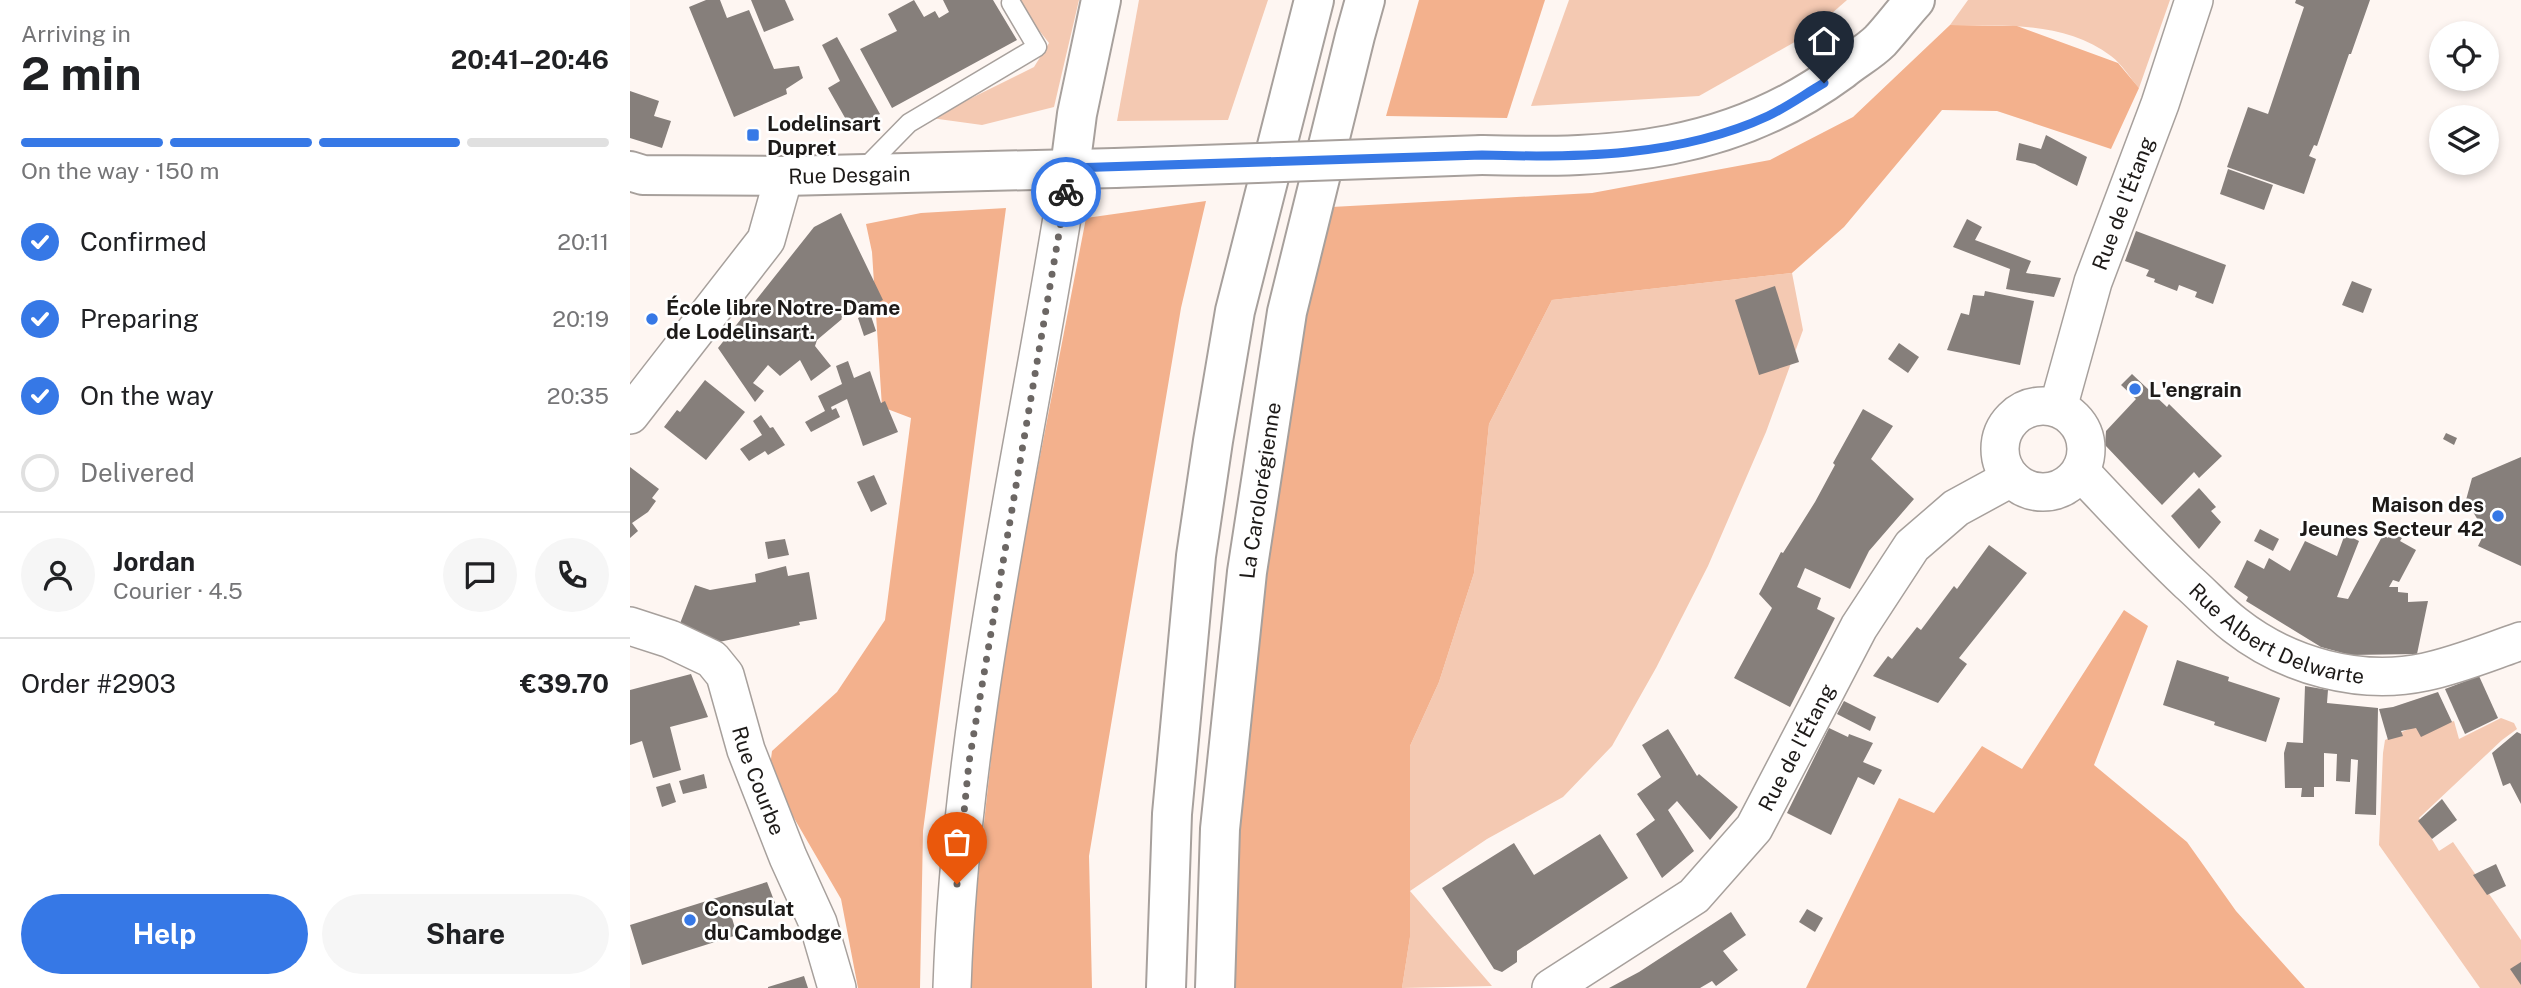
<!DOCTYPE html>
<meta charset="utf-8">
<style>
body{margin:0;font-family:"Public Sans",sans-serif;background:#f6f6f6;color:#202124;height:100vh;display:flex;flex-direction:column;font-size:26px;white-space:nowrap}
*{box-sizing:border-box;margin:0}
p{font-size:23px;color:#757577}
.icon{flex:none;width:38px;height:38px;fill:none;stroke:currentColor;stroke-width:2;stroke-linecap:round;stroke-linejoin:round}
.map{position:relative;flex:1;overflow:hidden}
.details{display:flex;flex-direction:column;background:#fff;width:630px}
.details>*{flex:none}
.tools{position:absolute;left:1799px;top:21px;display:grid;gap:14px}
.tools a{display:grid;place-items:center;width:70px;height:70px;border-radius:50%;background:#fff;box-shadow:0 4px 10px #0003;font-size:35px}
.pin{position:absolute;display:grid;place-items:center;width:60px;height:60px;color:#fff;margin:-72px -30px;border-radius:50% 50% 50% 0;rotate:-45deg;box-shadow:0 0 7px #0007}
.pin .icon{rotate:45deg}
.courier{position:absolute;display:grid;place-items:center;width:70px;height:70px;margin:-35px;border:5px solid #3678e6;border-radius:50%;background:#fff;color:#222;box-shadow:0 2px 9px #0007}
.head em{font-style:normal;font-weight:700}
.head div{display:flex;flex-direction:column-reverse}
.head{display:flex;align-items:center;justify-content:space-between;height:119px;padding:0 21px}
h1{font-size:46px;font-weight:700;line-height:52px}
.bar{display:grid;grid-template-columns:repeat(4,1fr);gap:10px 7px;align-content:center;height:84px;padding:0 21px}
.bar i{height:9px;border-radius:5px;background:#e0e0e0}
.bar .on{background:#3678e6}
.bar p{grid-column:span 4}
.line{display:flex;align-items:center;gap:18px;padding:0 21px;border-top:2px solid #e0e0e0}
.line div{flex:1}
.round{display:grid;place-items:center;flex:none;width:74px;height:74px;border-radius:37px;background:#f6f6f6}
ol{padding:0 21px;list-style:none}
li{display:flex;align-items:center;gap:21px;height:77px}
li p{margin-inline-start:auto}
li .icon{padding:7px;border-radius:50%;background:#3678e6;color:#fff;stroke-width:4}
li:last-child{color:#757577}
li i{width:38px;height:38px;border:4px solid #e0e0e0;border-radius:50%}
.primary-button{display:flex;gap:14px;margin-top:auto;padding:14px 21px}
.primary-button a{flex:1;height:80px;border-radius:42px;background:#3678e6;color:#fff;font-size:28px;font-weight:700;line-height:80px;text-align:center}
.primary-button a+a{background:#f6f6f6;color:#202124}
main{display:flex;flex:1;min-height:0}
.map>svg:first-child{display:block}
.green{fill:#f4c9b2}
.forest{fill:#f3b18d}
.building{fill:#867f7b}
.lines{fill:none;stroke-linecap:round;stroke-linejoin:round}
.service-casing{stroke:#a7a09c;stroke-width:21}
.minor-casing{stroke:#a7a09c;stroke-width:40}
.tertiary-casing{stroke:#a7a09c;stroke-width:42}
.motorway-casing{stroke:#a7a09c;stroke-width:42}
.service{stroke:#fff;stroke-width:18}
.minor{stroke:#fff;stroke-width:37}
.tertiary{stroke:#fff;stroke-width:38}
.motorway{stroke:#fff;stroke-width:38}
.tertiary-bridge-casing{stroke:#a7a09c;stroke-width:42;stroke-linecap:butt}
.tertiary-bridge{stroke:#fff;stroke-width:38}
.done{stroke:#6c6764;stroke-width:7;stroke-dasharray:0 12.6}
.route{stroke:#3678e6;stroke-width:9}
.poi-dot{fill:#3678e6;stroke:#fff;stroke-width:2.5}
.labels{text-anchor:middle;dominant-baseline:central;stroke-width:5;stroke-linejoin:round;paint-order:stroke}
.poi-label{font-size:21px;font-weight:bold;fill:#1d1a18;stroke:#fff;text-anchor:start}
.street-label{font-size:21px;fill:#1d1a18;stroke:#fff}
</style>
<main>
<section class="details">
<div class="head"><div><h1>2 min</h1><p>Arriving in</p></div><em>20:41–20:46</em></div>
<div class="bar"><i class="on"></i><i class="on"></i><i class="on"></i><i></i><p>On the way · 150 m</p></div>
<ol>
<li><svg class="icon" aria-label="check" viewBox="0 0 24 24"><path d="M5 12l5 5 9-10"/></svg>Confirmed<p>20:11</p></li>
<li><svg class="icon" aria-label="check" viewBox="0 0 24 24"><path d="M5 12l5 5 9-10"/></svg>Preparing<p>20:19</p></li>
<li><svg class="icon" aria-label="check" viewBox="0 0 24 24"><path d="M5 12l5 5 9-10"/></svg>On the way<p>20:35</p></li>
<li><i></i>Delivered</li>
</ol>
<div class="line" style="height:126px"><a class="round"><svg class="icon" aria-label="person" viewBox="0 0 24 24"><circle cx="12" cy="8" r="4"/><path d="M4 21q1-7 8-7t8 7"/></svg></a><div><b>Jordan</b><p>Courier · 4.5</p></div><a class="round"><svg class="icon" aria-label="chat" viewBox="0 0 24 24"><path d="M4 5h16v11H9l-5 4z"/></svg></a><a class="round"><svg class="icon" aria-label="phone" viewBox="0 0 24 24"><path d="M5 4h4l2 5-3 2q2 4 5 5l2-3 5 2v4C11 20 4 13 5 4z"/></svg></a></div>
<div class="line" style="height:91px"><div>Order #2903</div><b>€39.70</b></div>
<div class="primary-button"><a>Help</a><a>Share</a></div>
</section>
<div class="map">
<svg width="1891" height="988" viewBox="0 0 1891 988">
<rect width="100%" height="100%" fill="#fef6f2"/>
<g class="green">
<path d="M385 0H449L424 107 352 125 301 118 404 67 419 43Z"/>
<path d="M509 0H638L598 120 487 121Z"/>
<path d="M939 0H1217L1177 35 1069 96 901 106Z"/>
<path d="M1338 0H1540L1509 88C1500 78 1492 64 1481 56 1435 21 1374 26 1320 25Z"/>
<path d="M1162 273 1173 330 1136 432 1078 566 1026 668 982 746 933 797 857 839 780 891 862 986 772 988 780 937V746L809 682 844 573 859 424 922 300Z"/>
<path d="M1871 718 1884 723 1887 729 1872 740 1789 818 1809 851 1823 842 1891 940V988H1850L1749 845 1753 753 1755 740 1787 725 1790 732 1824 721 1829 739Z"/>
</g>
<g class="forest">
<path d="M789 0H915L877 118 756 116Z"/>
<path d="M1320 25 1387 26 1488 63 1509 88 1481 149 1367 111 1312 110 1214 227 1162 273 922 300 859 424 844 573 809 682 780 746V937L772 988H597L588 670 683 208 962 193 1140 160 1223 117Z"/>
<path d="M576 201 551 308 459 856 462 988H336L373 649 456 218Z"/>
<path d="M376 208 293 831 290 988H228L211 899 139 775 142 751 207 692 255 620 281 418 252 407 242 252 236 224 291 213Z"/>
<path d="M1494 610 1518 626 1464 765 1557 842 1606 911 1675 988H1176L1269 798 1304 813 1352 746 1392 769Z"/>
</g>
<g class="building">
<path d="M76 0H90L97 18 119 10 144 69 169 66 173 78 156 89 157 94 104 117 59 7Z"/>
<path d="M121 0H155L164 20 134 32Z"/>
<path d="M284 0 294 17 305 11 309 18 319 12 313 0H363L387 40 262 108 230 49 267 31 258 14Z"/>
<path d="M1666 0H1740L1721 54H1719L1687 146 1684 145 1679 156 1686 159 1674 194 1597 167 1618 107 1638 114 1674 7 1665 3Z"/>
<path d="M207 37 250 114 222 130 198 88 210 81 192 45Z"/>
<path d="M0 91 29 101 24 116 41 121 32 148 0 138Z"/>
<path d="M1416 135 1457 157 1447 186 1405 164 1386 160 1389 143 1411 149Z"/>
<path d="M1598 169 1643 185 1634 210 1590 194Z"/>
<path d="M211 213 253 300 223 315 222 311 211 318 212 319 187 340 185 346 201 366 181 381 170 360 150 376 138 365 123 383 134 391 125 402 88 348 184 227Z"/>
<path d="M1337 219 1352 227 1345 240 1401 261 1396 273 1431 278 1424 297 1376 289 1380 269 1323 247Z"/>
<path d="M1506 231 1596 265 1583 304 1565 297 1567 292 1549 285 1547 291 1524 282 1525 279 1516 276 1519 270 1495 261Z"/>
<path d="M1722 281 1742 289 1733 313 1712 305Z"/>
<path d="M1145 286 1169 362 1129 375 1105 300Z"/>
<path d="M1355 291 1404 301 1390 365 1317 350 1331 313 1339 315 1343 295 1354 296Z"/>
<path d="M240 313 246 331 234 336 228 318Z"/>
<path d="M1269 343 1289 357 1278 373 1258 359Z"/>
<path d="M218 361 224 378 240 371 251 403 255 401 268 432 233 446 217 399 201 407 202 410 206 408 210 417 181 432 175 422 195 411 188 396 212 384 206 366Z"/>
<path d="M1502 374 1537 407 1539 404 1592 456 1569 478 1564 472 1532 505 1475 445 1476 431 1506 399 1491 385Z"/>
<path d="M75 380 115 412 76 460 34 427 47 410 50 412Z"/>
<path d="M1233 409 1263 426 1241 459 1284 499 1239 551 1220 589 1175 568 1167 587 1191 598 1187 609 1205 618 1160 707 1104 678 1142 608 1129 594 1151 552 1153 553 1185 502 1205 465 1203 463Z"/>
<path d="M131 415 140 428 143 427 155 445 138 455 135 451 119 461 110 449 132 435 123 421Z"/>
<path d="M1816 433 1827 438 1824 445 1813 439Z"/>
<path d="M1891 457V566L1848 546 1855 532 1836 500 1842 478Z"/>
<path d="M0 467 29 489 22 498 26 501 18 512 2 523 8 531 0 538Z"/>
<path d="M244 475 257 504 241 512 227 482Z"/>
<path d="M1569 488 1586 507 1581 511 1591 522 1569 549 1541 516Z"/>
<path d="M1630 529 1649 539 1643 551 1624 541Z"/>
<path d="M1761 532 1772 538 1770 541 1786 550 1769 582 1763 580 1759 587H1768V592L1778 593V602L1798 601 1787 654 1720 655 1691 647 1616 601 1618 597 1604 587 1617 560 1634 569 1639 558 1660 571 1675 541 1707 556 1715 534 1729 541 1707 597 1718 599 1753 535 1758 538Z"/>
<path d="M155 539 159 555 138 559 135 542Z"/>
<path d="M1359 545 1397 573 1329 658 1337 664 1308 703 1243 676 1258 656 1262 659 1287 627 1291 630 1324 586 1327 589Z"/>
<path d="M156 566 158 576 179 572 187 619 169 622 170 625 89 642 49 626 65 585 80 590 126 582 125 574Z"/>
<path d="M1547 660 1599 677 1598 681 1650 698 1636 742 1584 725 1585 722 1533 705Z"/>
<path d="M61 674 78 717 40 727 51 770 23 778 12 741 0 745V690Z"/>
<path d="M1849 676 1868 718 1835 734 1815 689Z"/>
<path d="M1675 686 1698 690 1697 703 1748 708 1746 815 1725 814 1728 760 1721 759 1720 782 1706 781 1707 754 1694 753V787H1684V797H1671L1672 788H1655L1654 753 1657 742 1673 743Z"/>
<path d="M1808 692 1822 722 1791 737 1786 728 1771 731 1773 736 1758 740 1749 709 1763 707Z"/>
<path d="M1214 701 1246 717 1240 731 1207 714Z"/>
<path d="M1199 728 1218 737 1219 734 1243 743 1233 762 1252 770 1244 785 1228 777 1201 835 1157 813Z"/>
<path d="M1038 729 1067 776 1069 774 1108 807 1080 840 1047 801 1038 810 1064 851 1032 878 1006 834 1025 820 1007 794 1031 777 1012 745Z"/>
<path d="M1887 732 1891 734V804L1880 783 1873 786 1862 753Z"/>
<path d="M74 774 77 788 53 794 49 781Z"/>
<path d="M40 783 46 802 32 807 26 787Z"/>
<path d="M1812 799 1827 820 1802 839 1788 821Z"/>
<path d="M970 834 998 878 887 951V962L872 972 864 969 812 888 884 843 904 875Z"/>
<path d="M1866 864 1876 886 1857 895 1843 875Z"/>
<path d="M137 882 145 903 102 918 107 935 12 965 0 925Z"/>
<path d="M1177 909 1193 918 1185 932 1169 922Z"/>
<path d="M1101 912 1116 935 1093 951 1108 970 1086 986 1082 981 1070 988H979L1009 972Z"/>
<path d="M1891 962V985L1880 969Z"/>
<path d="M174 976 178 988H138V987Z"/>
</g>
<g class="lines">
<defs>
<path id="service" d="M231 172 279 123 407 47 381 3"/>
<g id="minor">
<circle cx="1413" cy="449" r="43"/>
<path id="s1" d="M1428 408 1463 282 1530 104 1564 0"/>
<path d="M0 415 136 240 154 176"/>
<path id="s2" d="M1451 472C1486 509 1521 547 1558 582 1574 596 1588 612 1605 625 1657 666 1730 686 1795 672 1828 665 1859 652 1891 641"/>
<path id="s3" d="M0 626 40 639 82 659 95 675 116 750 158 857 188 923 207 988"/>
<path d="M322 988C331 711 398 441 440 168"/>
<path id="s4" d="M921 988 1064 896 1124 828 1229 627 1282 546 1326 508 1381 478"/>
</g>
<g id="tertiary">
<path d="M852 155C985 159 1101 152 1212 70 1224 60 1239 52 1250 41 1262 28 1273 13 1285 0"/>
<path d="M440 168 447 114 471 0"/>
<path id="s5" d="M0 171 13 175 154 176 485 168"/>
</g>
<g id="motorway">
<path d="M536 988 542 814 566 556 583 441 605 311 684 0"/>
<path id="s6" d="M585 988 590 829 617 572 657 312 725 36 735 0"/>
</g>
</defs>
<use href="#service" class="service-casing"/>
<use href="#minor" class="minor-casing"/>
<use href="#tertiary" class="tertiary-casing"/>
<use href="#motorway" class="motorway-casing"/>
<use href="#service" class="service"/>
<use href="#minor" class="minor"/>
<use href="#tertiary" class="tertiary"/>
<use href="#motorway" class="motorway"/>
<defs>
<path id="tertiary-bridge" d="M485 168 852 155"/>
</defs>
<use href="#tertiary-bridge" class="tertiary-bridge-casing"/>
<use href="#tertiary-bridge" class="tertiary-bridge"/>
</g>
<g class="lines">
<path class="done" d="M327 884 339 762 436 192"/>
<path class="route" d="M436 192 440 168 852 155C947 158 1050 157 1138 116 1157 107 1175 94 1194 83"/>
</g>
<g class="poi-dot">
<rect x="116" y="128" width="14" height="14" rx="3.5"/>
<circle cx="22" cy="319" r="7"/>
<circle cx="1505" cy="389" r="7"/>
<circle cx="1868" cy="516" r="7"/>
<circle cx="60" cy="920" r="7"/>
</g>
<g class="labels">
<g class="poi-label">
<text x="137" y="123">Lodelinsart<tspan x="137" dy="24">Dupret</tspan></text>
<text x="36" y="307">École libre Notre-Dame<tspan x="36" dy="24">de Lodelinsart.</tspan></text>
<text x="1519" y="389">L'engrain</text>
<text x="1854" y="504" text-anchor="end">Maison des<tspan x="1854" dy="24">Jeunes Secteur 42</tspan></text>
<text x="74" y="908">Consulat<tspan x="74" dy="24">du Cambodge</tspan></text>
</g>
<g class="street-label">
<text stroke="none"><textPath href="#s5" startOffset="220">Rue Desgain</textPath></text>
<text stroke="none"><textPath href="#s1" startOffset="215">Rue de l'Étang</textPath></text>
<text stroke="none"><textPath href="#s6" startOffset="500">La Carolorégienne</textPath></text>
<text stroke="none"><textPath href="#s2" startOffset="259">Rue Albert Delwarte</textPath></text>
<text stroke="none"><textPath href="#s4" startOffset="352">Rue de l'Étang</textPath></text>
<text stroke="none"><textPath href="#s3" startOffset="220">Rue Courbe</textPath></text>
</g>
</g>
</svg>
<div class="tools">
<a><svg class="icon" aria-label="locate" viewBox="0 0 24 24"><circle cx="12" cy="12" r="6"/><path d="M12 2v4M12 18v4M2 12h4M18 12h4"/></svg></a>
<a><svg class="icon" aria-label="layers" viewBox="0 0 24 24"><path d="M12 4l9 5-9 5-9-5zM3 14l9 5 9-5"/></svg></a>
</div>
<div class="pin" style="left:327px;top:884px;background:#ea580c"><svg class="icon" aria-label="bag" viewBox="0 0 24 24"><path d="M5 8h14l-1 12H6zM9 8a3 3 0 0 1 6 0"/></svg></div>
<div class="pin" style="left:1194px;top:83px;background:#1f2937"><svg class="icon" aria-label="home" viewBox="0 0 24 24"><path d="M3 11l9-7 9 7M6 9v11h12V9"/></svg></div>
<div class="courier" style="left:436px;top:192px"><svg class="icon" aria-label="bike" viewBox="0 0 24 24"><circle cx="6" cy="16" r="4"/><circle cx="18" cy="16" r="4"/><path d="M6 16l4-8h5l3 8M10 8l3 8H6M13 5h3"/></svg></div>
</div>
</main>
